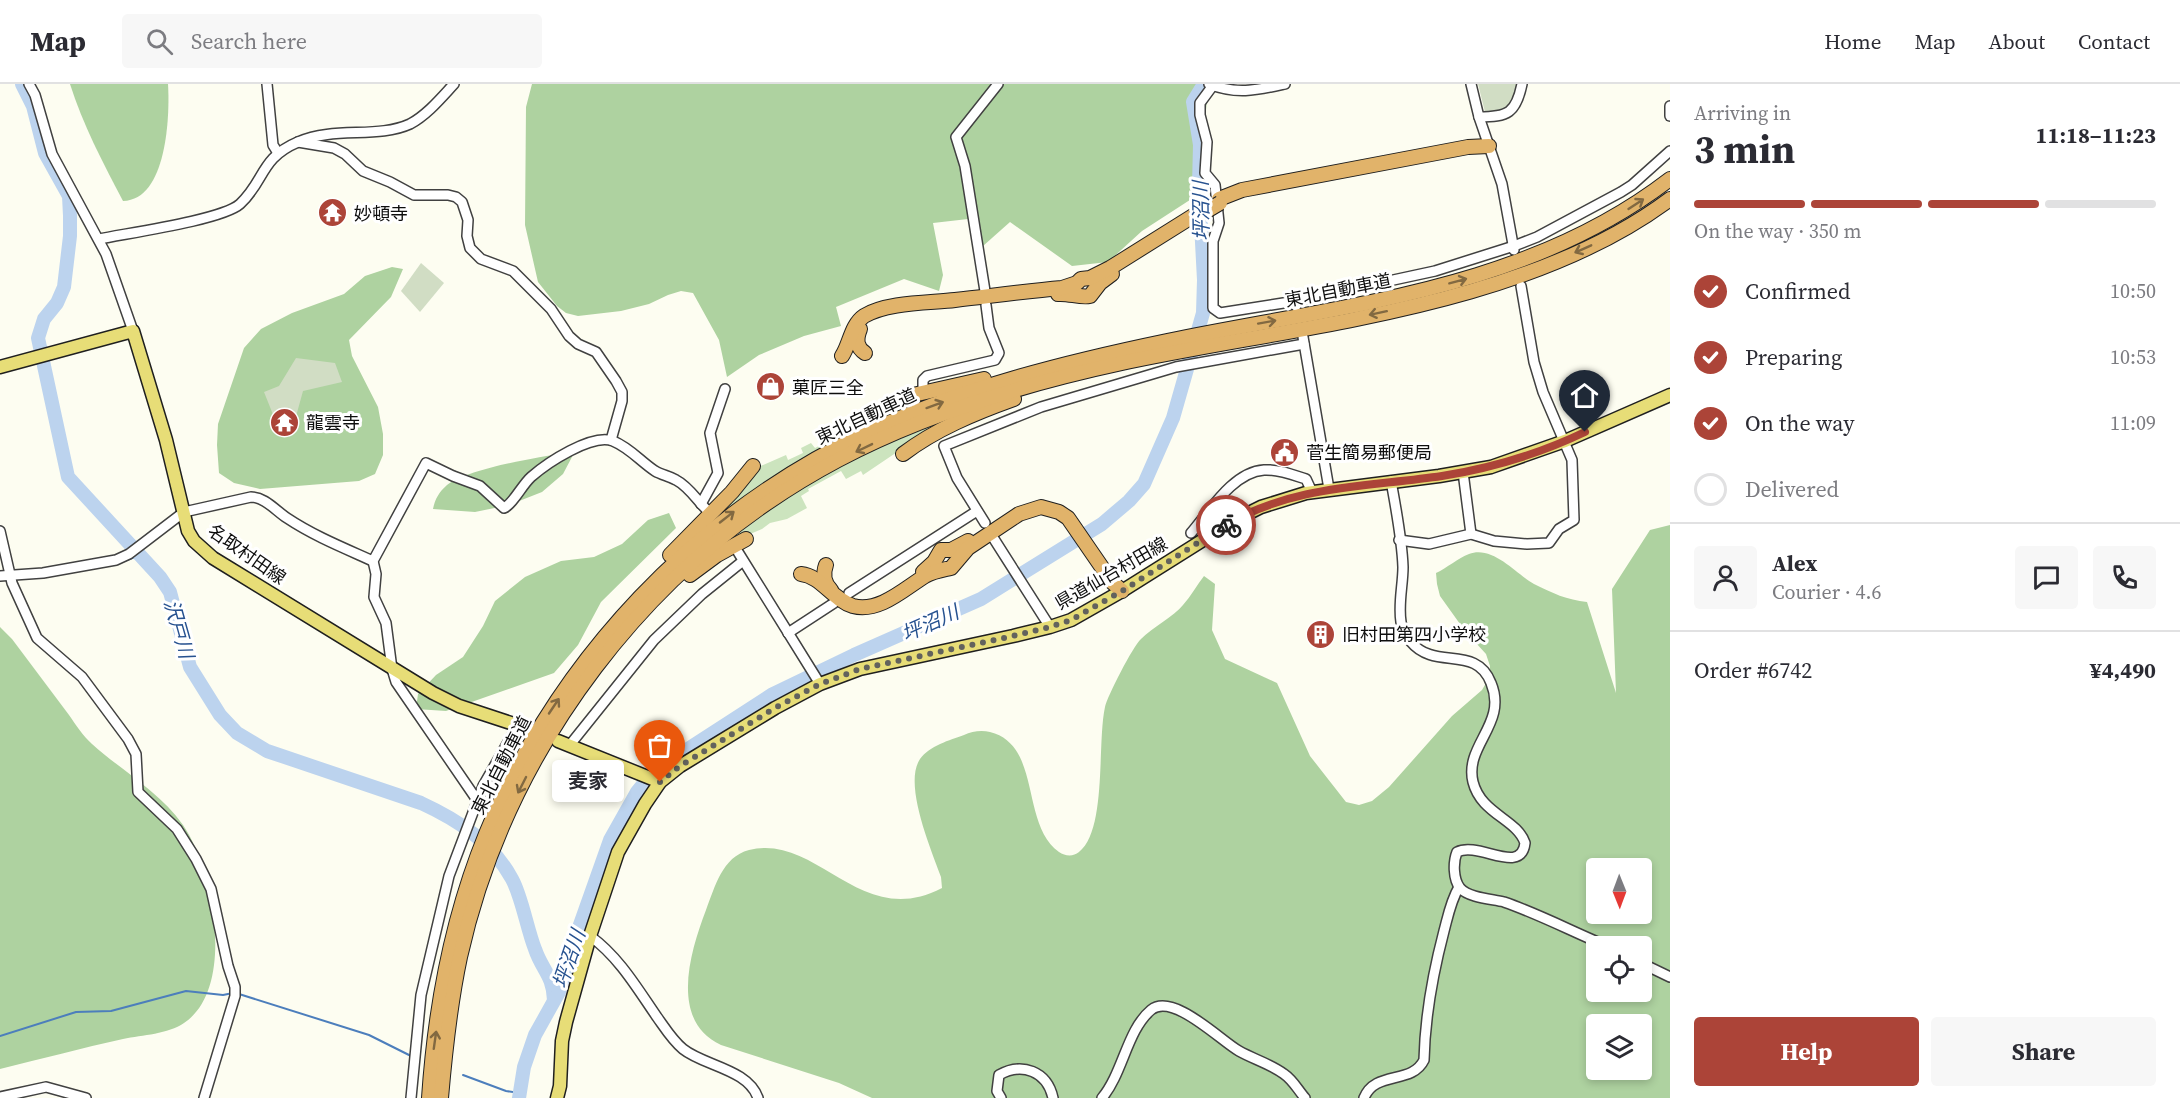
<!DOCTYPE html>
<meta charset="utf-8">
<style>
body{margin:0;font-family:"Source Serif 4","Noto Sans JP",serif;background:#f7f7f7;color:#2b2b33;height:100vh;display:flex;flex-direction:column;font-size:22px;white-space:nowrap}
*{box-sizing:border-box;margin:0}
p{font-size:20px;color:#7c7c81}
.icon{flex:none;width:33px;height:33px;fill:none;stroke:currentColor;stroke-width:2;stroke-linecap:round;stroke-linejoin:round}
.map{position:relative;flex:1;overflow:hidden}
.side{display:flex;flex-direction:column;background:#fff;width:510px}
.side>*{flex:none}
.needle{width:39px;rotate:179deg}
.tools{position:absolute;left:1586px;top:774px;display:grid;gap:12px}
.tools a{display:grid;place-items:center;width:66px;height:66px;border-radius:6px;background:#fff;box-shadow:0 3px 9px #0003;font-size:30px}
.pin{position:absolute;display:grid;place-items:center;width:51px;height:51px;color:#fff;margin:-62px -26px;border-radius:50% 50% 50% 0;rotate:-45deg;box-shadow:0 0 6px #0007}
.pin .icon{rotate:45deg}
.courier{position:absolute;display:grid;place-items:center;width:60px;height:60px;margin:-30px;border:4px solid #ac4438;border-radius:50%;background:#fff;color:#222;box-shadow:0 2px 8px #0007}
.bubble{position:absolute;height:42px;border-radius:6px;background:#fff;box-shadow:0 3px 9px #0003;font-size:20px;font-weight:700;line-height:42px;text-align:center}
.headline em{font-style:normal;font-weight:700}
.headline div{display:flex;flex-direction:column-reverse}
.headline{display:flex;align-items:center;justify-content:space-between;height:102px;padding:0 24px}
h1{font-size:39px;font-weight:700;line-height:45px}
.bar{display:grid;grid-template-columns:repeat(4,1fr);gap:9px 6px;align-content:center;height:72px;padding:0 24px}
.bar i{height:8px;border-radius:4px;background:#e1e1e2}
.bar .active{background:#ac4438}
.bar p{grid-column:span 4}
.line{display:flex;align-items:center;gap:15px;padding:0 24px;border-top:2px solid #e1e1e2}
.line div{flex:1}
.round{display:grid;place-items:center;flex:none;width:63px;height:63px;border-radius:6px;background:#f7f7f7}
ol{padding:0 24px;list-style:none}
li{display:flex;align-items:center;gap:18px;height:66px}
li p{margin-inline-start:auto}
li .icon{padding:6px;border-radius:50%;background:#ac4438;color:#fff;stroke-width:4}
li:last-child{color:#7c7c81}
li i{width:33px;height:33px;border:3px solid #e1e1e2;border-radius:50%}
.primary-button{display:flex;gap:12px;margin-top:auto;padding:12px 24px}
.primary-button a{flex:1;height:69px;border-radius:6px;background:#ac4438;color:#fff;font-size:24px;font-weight:700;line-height:69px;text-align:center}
.primary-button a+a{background:#f7f7f7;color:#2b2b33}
header{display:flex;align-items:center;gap:36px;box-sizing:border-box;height:84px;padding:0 30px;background:#fff;border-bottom:2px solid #e1e1e2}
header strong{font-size:28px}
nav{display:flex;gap:33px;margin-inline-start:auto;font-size:21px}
.search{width:420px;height:54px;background:#f7f7f7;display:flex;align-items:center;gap:15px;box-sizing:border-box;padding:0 21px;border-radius:6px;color:#7c7c81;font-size:22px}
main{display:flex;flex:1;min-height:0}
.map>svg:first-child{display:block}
.green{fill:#cce4be}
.forest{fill:#aed2a0;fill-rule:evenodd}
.cemetery{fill:#d1ddc4}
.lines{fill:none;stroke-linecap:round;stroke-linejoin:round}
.stream{stroke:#4c7ebc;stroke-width:2}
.river{stroke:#bcd3ee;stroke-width:14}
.minor-casing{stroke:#414141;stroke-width:12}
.major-casing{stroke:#1f1f1f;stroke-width:15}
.highway-casing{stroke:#1f1f1f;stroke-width:16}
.minor{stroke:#fff;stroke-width:9}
.major{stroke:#e7dd77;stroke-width:12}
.highway{stroke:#e1b36a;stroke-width:14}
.highway-bridge-casing{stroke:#1f1f1f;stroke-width:16;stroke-linecap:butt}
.highway-bridge{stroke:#e1b36a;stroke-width:14}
.oneway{stroke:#826941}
.done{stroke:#62625d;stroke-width:6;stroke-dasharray:0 10.8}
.route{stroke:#ac4438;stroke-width:8}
.labels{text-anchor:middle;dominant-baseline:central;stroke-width:6;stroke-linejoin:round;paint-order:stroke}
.poi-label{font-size:18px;fill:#0e0e0e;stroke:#fff;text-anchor:start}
.street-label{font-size:18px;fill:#0e0e0e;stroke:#fff}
.water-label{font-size:20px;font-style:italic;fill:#275290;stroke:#fff}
</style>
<header>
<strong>Map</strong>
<div class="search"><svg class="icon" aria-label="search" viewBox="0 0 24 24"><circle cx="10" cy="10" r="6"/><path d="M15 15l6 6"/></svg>Search here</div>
<nav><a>Home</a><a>Map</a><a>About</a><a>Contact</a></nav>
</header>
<main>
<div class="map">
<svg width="1670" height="1014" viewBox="0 0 1670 1014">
<rect width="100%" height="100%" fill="#fdfdf1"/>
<g class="green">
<path d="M949 309 753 409 709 439 756 384 786 371 788 376 803 369 801 364 811 359 815 364 852 345 848 337 867 326H883L902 323 905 317Z"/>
<path d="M953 334 909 360 863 391 861 387 846 395 841 387 808 405 809 407 801 412 807 424 787 435 770 439 762 445 724 461C742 447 760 432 779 419 832 382 892 357 953 334Z"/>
</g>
<g class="forest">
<path d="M70 0H168C170 31 167 116 123 117 103 79 83 41 70 0Z"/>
<path d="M532 0H1209L1196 112 1142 147 1108 178 1072 182 1010 138 974 170 968 135 933 139 943 191 939 207 904 195 836 223 841 242 804 252 759 271 727 293 719 256 693 209 681 207 668 211 649 220 621 227 578 232 566 229 557 222 538 198 525 141 526 23Z"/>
<path d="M392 183 403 185 391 213 349 256 352 272 378 323 383 350V371L375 390 359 397 260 405 234 399 219 389 217 361 218 340 244 264 261 245 292 229 344 210 365 192Z"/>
<path d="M565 369 573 371 563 390 542 408 509 421 475 428 433 425C435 415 439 408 447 401 470 384 535 374 565 369Z"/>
<path d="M669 429 676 444 601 518 578 561 554 589 446 627 416 625 418 610 436 591 463 573 483 542 495 517 525 493 561 477 594 473 622 460 648 436Z"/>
<path d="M1670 441V1014H872L839 999 721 961C669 937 690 868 706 826 715 803 722 773 749 766 818 749 860 847 942 804L941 793C931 765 903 700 920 675 929 662 950 656 964 651 972 647 982 646 990 648 1042 661 1020 740 1059 768 1065 772 1073 773 1079 768 1107 746 1097 659 1105 623 1107 613 1133 562 1141 555 1152 544 1174 532 1183 521 1191 512 1197 501 1204 492L1215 500 1212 546 1225 575 1277 599 1310 672 1346 718 1359 721 1372 717 1389 703 1452 632 1482 606 1489 594 1490 582 1486 570 1465 547 1440 512 1437 500 1436 489C1447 484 1458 474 1469 470 1493 461 1516 490 1534 500 1552 509 1567 516 1587 518L1616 609 1612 505 1650 446ZM1596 784H1641V830H1596ZM1596 862H1641V908H1596ZM1596 940H1641V986H1596Z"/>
<path d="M0 543 12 555C31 580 50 606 69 631 76 641 83 652 92 660 122 687 159 707 183 741 213 784 237 904 184 939 168 950 143 951 123 955 82 964 41 975 0 985Z"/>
</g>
<g class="cemetery">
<path d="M1478 0H1520L1509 25 1494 29 1485 28Z"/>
<path d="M421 179 444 199 420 228 401 207Z"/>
<path d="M296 274 335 279 342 298 303 307 295 336 276 338 264 308 279 302Z"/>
</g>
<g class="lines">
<g class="stream">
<path d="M121 478 141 471"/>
<path d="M239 910 369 951 411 972"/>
<path d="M0 952 76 928 111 927 186 907 223 911 233 909"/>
<path d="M463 991 506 1007 519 1009"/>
</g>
<g class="river">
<path d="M22 0 33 22 45 69 69 112 70 132V152L64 203 57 219 44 235 38 254 68 393 160 493 170 508 190 583 220 631 237 649 267 667 421 719C458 736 492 758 512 795 522 813 527 845 535 865 542 886 553 891 554 916"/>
<path d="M519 1014 524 983 535 951 559 908 571 866 610 756 637 708 654 687 773 610 854 571 981 515 1102 440 1129 417 1144 400 1173 334 1203 229 1204 196 1199 102 1200 61 1193 18 1204 0"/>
</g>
<defs>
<g id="minor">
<path d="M29 0 35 11 52 70 106 170 133 247"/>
<path d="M267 0 273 61 278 69"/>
<path d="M1209 0C1237 11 1257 6 1285 0"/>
<path d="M1214 0 1200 19V31L1207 58 1205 89 1215 101 1219 139 1213 157V224L1220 229 1296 217V222"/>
<path d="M1471 0 1479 33 1502 100 1514 166"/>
<path d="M1670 22V32"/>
<path d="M1479 33C1508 33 1516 29 1522 0"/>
<path d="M298 58 334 64 345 70 363 87 390 98 414 111H448L456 113 462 118 468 136 467 152 470 164 481 175 513 187 551 225 569 252 578 260 596 268 616 297 622 308V317L611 356"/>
<path d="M99 155C128 149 222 136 240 120 265 97 260 74 298 58 335 42 377 55 410 40 427 31 441 14 454 0"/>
<path d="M985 207 965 82 956 53 998 0"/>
<path d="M1296 217 1435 187 1514 162 1537 153 1621 108 1632 101 1670 67"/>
<path d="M1303 253 1329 405"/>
<path d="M923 304V296L927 292 995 276 999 269 989 244 986 221"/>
<path d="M1463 388 1471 450"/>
<path d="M1391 397C1396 425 1402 455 1403 483 1403 501 1398 520 1401 538 1402 545 1406 553 1411 558 1435 587 1476 560 1491 599 1508 640 1464 661 1473 698 1481 730 1517 735 1525 759 1521 792 1479 757 1457 768 1453 778 1453 795 1460 804 1469 814 1492 815 1504 818 1539 830 1573 848 1607 862"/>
<path d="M701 420 718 389 710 349 725 305"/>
<path d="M985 439 957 394 944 362 1041 323 1176 283 1304 260"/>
<path d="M0 447 12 499 37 554 82 593 128 655 136 670 138 708 177 745 196 775 211 805 228 882 235 903V912L204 1014"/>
<path d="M1191 449C1210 427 1233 388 1264 386 1278 385 1293 391 1306 395L1312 408"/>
<path d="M994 455 1050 543"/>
<path d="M1399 456 1429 460 1471 450 1494 457 1527 460 1549 459 1559 445 1574 436 1572 376 1543 308 1534 278 1521 202"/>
<path d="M738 468 820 600"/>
<path d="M0 492 43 489 116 476 129 470 184 428 251 413C265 413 276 427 287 434 314 452 344 464 373 477"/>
<path d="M849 509 977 427"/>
<path d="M788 549 834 519"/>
<path d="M569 662 654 556 702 510 743 477"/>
<path d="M477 716 396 598 392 585 386 539 374 513 376 490 373 477 426 379 453 392 480 402 504 424C513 420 522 401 531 393 547 379 592 349 613 357 630 364 640 377 655 387 662 391 669 392 676 396 688 402 697 416 706 425"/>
<path d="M590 852C619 873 637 904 657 933 665 944 672 956 683 965 704 982 748 985 758 1014"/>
<path d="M1641 879 1670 893"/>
<path d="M0 1013 46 1003 86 1014"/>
<path d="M411 1014 421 911 449 792 483 702 511 653 520 643"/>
<path d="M1001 1014 997 1007 999 991C1022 978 1047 987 1053 1014"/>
<path d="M1102 1014C1123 989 1127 946 1151 926 1173 908 1221 957 1239 967 1253 975 1271 980 1284 990 1293 996 1298 1006 1305 1014"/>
<path d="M1364 1014C1375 986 1412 1001 1424 976 1425 932 1433 889 1444 847 1448 832 1451 816 1459 803"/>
</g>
<g id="major">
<path d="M0 283 133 247 166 356 188 447 194 457 213 474 433 609 459 622 529 645"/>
<path d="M558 657 660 698"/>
<path d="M557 1014 560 1002 562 957 566 938 590 852 618 768 645 720 660 698 680 682 775 624 820 600 860 585 1013 552 1050 543 1071 536 1122 507 1235 436 1261 423 1306 409 1439 392 1491 383 1565 357 1670 311"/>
</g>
<g id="highway">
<path d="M1219 115 1242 106 1468 63 1489 62"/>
<path d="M1058 210C1069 209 1080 214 1090 212L1100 199 1112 190"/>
<path d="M860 245C856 255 856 263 865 269"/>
<path d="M842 272C850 260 851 241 864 232 887 218 929 219 955 216 991 212 1026 207 1062 204L1077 199 1081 195 1090 194 1110 184 1193 132"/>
<path d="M904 313 984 295"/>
<path d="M903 370C936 345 975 329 1014 315"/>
<path d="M670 471 732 408 753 382"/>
<path d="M826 481C823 489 824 499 831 506"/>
<path d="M923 488 934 478 941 466H951L968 457"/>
<path d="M801 490C821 492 833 516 853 522 879 529 904 505 925 492 934 487 942 486 951 484L968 464 1019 430 1041 423 1059 428 1068 434 1112 498 1122 507"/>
<path d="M690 491 717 471 746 455"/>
<path d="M429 1014C435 925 452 833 486 750 558 575 697 428 868 348 962 304 1066 278 1167 257 1340 221 1525 207 1670 95"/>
<path d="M441 1014C445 967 450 920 460 873 507 663 648 477 838 376 927 329 1025 300 1122 279 1298 241 1523 225 1670 115"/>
</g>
</defs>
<use href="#minor" class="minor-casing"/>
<use href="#major" class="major-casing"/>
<use href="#highway" class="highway-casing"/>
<use href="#minor" class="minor"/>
<use href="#major" class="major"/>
<use href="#highway" class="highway"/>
<defs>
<path id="highway-bridge" d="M1193 135 1220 119"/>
</defs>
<use href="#highway-bridge" class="highway-bridge-casing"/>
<use href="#highway-bridge" class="highway-bridge"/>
</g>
<defs><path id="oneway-shaft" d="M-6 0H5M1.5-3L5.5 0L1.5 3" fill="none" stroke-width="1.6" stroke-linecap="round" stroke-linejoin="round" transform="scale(1.5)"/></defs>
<g class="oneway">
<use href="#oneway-shaft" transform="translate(1636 120) rotate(-33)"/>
<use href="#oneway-shaft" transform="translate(1583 165) rotate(156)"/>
<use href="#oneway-shaft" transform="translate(1458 197) rotate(-15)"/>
<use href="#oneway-shaft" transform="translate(1378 229) rotate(168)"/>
<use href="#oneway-shaft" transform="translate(1267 238) rotate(-10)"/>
<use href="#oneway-shaft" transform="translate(935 321) rotate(-20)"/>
<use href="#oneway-shaft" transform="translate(864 364) rotate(154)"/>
<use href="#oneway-shaft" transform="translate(727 433) rotate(-38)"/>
<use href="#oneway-shaft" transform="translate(554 622) rotate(-56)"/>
<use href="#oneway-shaft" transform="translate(522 701) rotate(117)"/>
<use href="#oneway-shaft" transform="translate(435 956) rotate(-82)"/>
</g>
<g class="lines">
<path class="done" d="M660 698 680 682 775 624 820 600 860 585 1013 552 1050 543 1071 536 1122 507 1226 441"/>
<path class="route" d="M1226 441C1293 401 1368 403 1442 392 1492 384 1539 370 1585 348"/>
</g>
<defs>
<symbol id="temple-disc" viewBox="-11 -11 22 22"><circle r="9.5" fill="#ac4438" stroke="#fff"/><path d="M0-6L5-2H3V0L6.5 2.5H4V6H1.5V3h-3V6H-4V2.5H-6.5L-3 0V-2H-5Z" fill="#fff"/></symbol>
<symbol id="shop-disc" viewBox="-11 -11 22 22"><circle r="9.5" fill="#ac4438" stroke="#fff"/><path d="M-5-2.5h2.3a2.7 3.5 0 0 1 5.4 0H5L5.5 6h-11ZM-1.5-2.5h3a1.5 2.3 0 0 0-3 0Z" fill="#fff"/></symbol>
<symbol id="civic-disc" viewBox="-11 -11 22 22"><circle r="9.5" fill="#ac4438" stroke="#fff"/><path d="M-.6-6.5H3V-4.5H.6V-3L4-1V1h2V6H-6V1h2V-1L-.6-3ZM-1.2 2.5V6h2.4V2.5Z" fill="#fff"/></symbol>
<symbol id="building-disc" viewBox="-11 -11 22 22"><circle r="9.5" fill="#ac4438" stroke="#fff"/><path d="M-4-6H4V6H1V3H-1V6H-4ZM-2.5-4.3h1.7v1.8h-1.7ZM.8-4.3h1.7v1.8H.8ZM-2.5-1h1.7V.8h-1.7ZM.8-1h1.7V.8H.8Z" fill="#fff"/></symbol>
</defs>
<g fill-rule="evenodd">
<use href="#temple-disc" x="316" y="112" width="33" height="33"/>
<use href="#shop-disc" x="754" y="286" width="33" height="33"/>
<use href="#temple-disc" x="268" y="322" width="33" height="33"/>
<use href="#civic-disc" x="1268" y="352" width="33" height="33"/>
<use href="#building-disc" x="1304" y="534" width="33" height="33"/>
</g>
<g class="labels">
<g class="poi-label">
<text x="354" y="129">妙頓寺</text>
<text x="792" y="303">菓匠三全</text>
<text x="306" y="338">龍雲寺</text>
<text x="1306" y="368">菅生簡易郵便局</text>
<text x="1342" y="550">旧村田第四小学校</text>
</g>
<g class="street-label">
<text transform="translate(1338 206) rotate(-11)">東北自動車道</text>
<text transform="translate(866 332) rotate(-25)">東北自動車道</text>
<text transform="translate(247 470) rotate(35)">名取村田線</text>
<text transform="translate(1111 489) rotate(-30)">県道仙台村田線</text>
<text transform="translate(501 681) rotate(-63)">東北自動車道</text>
</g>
<g class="water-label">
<text transform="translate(1201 127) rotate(-91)">坪沼川</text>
<text transform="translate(930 539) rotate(-24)">坪沼川</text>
<text transform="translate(179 545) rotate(74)">沢戸川</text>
<text transform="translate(569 875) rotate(-71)">坪沼川</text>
</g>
</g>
</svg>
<div class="tools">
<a><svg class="needle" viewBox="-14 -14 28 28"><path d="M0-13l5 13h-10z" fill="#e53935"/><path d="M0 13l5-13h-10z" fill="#7c7c81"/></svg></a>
<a><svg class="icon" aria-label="locate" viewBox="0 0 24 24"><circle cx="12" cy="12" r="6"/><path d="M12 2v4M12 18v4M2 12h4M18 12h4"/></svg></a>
<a><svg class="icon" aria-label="layers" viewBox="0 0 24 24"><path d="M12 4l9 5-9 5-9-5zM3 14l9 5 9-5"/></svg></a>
</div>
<div class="pin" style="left:660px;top:698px;background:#ea580c"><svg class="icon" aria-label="bag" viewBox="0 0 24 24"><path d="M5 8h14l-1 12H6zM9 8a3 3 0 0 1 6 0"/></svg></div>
<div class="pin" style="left:1585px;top:348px;background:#1f2937"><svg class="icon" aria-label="home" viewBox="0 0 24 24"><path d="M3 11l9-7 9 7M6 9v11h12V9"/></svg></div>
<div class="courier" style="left:1226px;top:441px"><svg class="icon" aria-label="bike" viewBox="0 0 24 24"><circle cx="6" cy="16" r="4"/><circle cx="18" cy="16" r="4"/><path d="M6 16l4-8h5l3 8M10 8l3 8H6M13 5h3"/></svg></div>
<div class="bubble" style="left:552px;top:676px;width:72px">麦家</div>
</div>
<section class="side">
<div class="headline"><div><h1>3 min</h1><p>Arriving in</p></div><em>11:18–11:23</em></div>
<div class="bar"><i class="active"></i><i class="active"></i><i class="active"></i><i></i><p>On the way · 350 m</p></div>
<ol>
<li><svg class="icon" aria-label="check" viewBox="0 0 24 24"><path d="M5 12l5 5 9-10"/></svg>Confirmed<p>10:50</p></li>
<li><svg class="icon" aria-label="check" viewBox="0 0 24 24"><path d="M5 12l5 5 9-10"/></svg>Preparing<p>10:53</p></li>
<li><svg class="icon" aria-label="check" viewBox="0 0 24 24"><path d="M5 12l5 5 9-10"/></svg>On the way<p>11:09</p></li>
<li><i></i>Delivered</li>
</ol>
<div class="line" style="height:108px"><a class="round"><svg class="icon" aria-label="person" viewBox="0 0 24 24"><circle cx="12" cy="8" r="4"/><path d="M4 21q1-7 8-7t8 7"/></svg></a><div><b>Alex</b><p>Courier · 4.6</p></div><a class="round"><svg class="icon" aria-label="chat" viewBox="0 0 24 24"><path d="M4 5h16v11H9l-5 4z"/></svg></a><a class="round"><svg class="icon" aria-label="phone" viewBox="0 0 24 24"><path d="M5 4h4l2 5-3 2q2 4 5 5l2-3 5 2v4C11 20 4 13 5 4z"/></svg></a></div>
<div class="line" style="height:78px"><div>Order #6742</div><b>¥4,490</b></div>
<div class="primary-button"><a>Help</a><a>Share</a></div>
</section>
</main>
